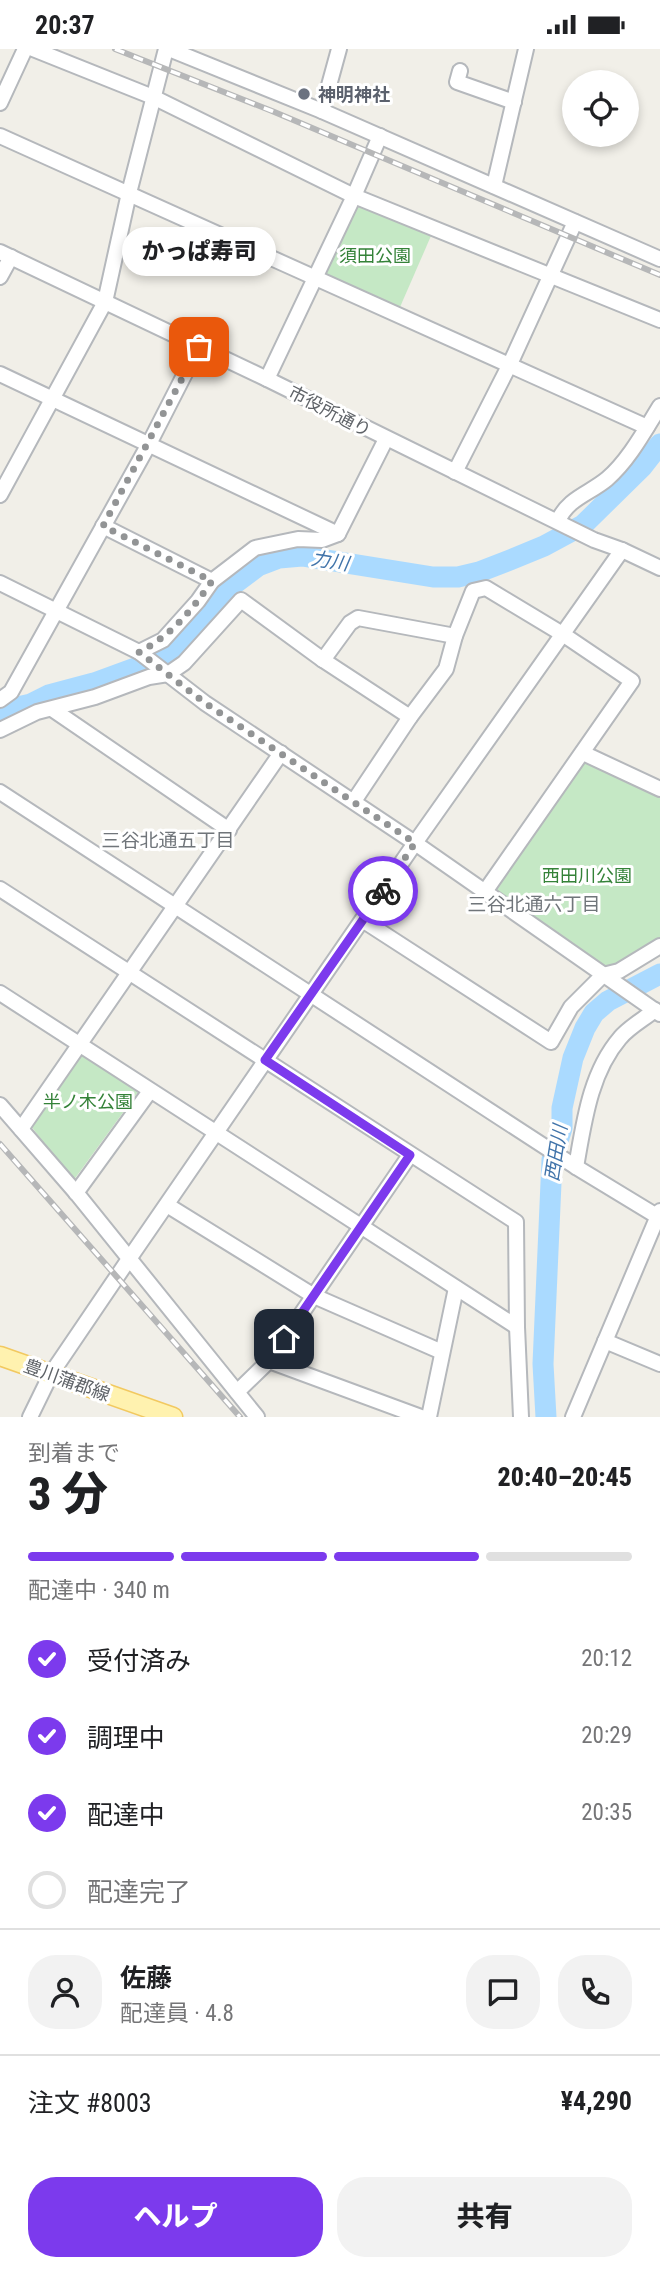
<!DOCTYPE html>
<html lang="ja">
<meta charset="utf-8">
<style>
body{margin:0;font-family:"Roboto Condensed","Noto Sans JP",sans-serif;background:#f2f2f2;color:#202124;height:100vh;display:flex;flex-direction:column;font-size:26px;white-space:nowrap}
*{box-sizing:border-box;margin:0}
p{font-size:23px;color:#757577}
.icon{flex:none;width:38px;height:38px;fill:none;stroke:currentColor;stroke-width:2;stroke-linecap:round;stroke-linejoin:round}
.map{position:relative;height:1368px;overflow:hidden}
.sheet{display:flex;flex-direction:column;background:#fff;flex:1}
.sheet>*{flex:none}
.controls{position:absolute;left:562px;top:21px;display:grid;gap:14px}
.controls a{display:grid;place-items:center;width:77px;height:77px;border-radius:50%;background:#fff;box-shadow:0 4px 10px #0003;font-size:35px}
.pin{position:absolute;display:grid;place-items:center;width:60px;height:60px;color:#fff;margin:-30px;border-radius:14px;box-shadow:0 4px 10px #0006}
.courier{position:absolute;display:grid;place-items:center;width:70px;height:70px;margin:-35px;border:5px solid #7c3aed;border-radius:50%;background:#fff;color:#222;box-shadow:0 2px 9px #0007}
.bubble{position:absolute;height:49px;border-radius:24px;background:#fff;box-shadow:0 4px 10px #0003;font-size:23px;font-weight:800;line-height:49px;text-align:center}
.head em{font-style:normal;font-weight:800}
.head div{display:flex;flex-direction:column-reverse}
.head{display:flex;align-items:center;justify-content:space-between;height:119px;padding:0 28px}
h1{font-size:46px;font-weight:800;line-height:52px}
.bar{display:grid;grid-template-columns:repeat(4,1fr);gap:10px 7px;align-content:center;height:84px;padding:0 28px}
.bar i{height:9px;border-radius:5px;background:#e0e0e0}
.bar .selected{background:#7c3aed}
.bar p{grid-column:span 4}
.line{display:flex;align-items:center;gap:18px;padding:0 28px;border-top:2px solid #e0e0e0}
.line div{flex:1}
.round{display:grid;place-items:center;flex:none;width:74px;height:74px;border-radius:28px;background:#f2f2f2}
ol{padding:0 28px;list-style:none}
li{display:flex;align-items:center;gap:21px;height:77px}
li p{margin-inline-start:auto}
li .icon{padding:7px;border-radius:50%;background:#7c3aed;color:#fff;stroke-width:4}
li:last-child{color:#757577}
li i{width:38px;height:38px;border:4px solid #e0e0e0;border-radius:50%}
.action{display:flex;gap:14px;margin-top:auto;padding:14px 28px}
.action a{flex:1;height:80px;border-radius:28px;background:#7c3aed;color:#fff;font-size:28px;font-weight:800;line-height:80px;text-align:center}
.action a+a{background:#f2f2f2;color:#202124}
.status{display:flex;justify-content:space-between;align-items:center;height:49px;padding:0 35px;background:#fff;direction:ltr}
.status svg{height:19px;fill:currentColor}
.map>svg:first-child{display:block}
.green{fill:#c5e8c5}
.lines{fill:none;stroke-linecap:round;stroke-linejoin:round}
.river{stroke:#aadaff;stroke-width:21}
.minor-casing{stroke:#b5b8bc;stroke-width:18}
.major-casing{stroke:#f2c960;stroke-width:21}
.minor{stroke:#fff;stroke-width:14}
.major{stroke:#fff2af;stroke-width:18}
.rail-casing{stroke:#b6b7b8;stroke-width:6}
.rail{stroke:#fff;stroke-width:3.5;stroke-dasharray:10;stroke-linecap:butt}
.done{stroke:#929495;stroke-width:7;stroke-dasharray:0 12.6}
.route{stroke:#7c3aed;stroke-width:9}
.worship-dot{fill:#6b7280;stroke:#fff;stroke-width:2.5}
.labels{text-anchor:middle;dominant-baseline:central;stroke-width:6;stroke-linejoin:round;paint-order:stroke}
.worship-label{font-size:18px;font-weight:bold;fill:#5b616d;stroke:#fff;text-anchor:start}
.park-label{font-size:18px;fill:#348238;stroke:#fff}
.street-label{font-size:18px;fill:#5f6368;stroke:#fff}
.water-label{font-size:19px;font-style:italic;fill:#4174aa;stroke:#fff}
.neighbourhood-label{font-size:19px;fill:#70757a;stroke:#fff}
</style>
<div class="status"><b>20:37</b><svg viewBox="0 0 49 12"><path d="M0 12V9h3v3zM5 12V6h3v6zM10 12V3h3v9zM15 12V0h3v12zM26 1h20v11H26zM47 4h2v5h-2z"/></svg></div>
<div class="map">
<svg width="660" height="1368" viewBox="0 0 660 1368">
<rect width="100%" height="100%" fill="#f1efe8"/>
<g class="green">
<path d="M354 147 434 180 397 265 316 227Z"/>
<path d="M583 704 660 740V897L603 926 484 844Z"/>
<path d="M79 999 138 1043 73 1132 31 1077Z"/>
</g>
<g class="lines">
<g class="river">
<path d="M0 662 31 655 49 646 94 634 165 608 181 596 234 535 258 517 279 509 302 507 433 528H458L479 523 510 511 544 497 583 476 642 418 660 395"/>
<path d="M546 1368 543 1315 552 1111 562 1079V1059L573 1009 585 979 594 964 608 952 660 925"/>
</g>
<defs>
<g id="minor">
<path d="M33 0 153 48 354 147 660 271"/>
<path d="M169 0 322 62 660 210"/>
<path d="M460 22 457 33 514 53"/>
<path d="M0 54 25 0"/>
<path d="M322 62 339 0"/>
<path d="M0 87 647 378"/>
<path d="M494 137 526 0"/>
<path d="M0 203 267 330 594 491 622 501 660 519"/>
<path d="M0 228 11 208"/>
<path d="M0 325 338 485"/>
<path d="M267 330 354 147 380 87"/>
<path d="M455 423 510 315 575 173"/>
<path d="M0 446 105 253 129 144 166 0"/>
<path d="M558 472C568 449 589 445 607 430 629 411 645 381 660 357"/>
<path d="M103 477 212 532"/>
<path d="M0 534 139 603 205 654 415 794 660 965"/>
<path d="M139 603 163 591 198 552 212 532 255 499 298 490 322 491 338 485 386 390"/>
<path d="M323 611 350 574 358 569 455 587"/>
<path d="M0 651 11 643 149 395 199 297"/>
<path d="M52 660 229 781"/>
<path d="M410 668 446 620 455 587 473 542 486 539 564 586 632 632 484 844"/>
<path d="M0 681 37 663 95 648 149 628 168 625 184 614 241 551 323 611 410 668 354 752"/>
<path d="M583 704 660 740"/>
<path d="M0 743 576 1118 660 1169"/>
<path d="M0 840 516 1173 517 1278 521 1368"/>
<path d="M364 872 551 993 571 958 603 926 619 922 660 897"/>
<path d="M0 944 517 1278"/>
<path d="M0 1056 78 1146 257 1368"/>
<path d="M21 1080 281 704"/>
<path d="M576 1118C584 1073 590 1024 620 989 629 978 644 970 655 961"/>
<path d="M76 1144 150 1042"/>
<path d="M167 1156 314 1247 442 1303"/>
<path d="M605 1292 660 1315"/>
<path d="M269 1312 421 1368"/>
<path d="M237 1343 269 1312 410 1106"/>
<path d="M30 1368 51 1325 129 1210 415 794 622 501"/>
<path d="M429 1368 456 1239"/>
<path d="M573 1368 660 1162"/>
</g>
<path id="major" d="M0 1307 173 1368"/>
</defs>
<use href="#minor" class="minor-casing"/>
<use href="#major" class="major-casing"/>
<use href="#minor" class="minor"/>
<use href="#major" class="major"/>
<defs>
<g id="rail">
<path d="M115 0 272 62 660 226"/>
<path d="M0 1095 240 1368"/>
</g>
</defs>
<use href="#rail" class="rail-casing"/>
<use href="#rail" class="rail"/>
</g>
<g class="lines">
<path class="done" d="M199 298 103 477 212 532C191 562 172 586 139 603L205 654 415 794 383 842"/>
<path class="route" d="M284 1290 410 1106 265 1011 383 842"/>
</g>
<circle class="worship-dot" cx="304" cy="45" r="7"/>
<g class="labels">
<g class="worship-label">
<text x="318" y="45">神明神社</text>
</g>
<g class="park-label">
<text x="375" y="206">須田公園</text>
<text x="587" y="826">西田川公園</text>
<text x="88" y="1052">半ノ木公園</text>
</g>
<g class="street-label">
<text transform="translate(330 362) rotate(27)">市役所通り</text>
<text transform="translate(67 1331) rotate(20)">豊川蒲郡線</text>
</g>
<g class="water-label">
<text transform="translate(330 512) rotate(9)">力川</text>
<text transform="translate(556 1104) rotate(-81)">西田川</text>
</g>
<g class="neighbourhood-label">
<text x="168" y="791">三谷北通五丁目</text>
<text x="534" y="855">三谷北通六丁目</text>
</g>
</g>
</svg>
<div class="controls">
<a><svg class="icon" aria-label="locate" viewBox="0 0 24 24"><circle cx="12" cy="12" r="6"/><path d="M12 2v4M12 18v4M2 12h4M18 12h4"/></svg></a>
</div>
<div class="pin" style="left:199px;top:298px;background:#ea580c"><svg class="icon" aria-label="bag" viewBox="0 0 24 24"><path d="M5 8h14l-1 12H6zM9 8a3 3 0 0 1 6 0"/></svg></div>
<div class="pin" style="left:284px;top:1290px;background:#1f2937"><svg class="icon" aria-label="home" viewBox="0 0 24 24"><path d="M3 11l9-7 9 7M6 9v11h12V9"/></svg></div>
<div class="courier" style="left:383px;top:842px"><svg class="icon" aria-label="bike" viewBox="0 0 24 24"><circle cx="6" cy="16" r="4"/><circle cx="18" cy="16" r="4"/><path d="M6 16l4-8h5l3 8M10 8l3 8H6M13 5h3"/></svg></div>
<div class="bubble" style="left:122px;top:178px;width:154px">かっぱ寿司</div>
</div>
<section class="sheet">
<div class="head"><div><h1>3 分</h1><p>到着まで</p></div><em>20:40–20:45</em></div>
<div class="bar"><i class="selected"></i><i class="selected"></i><i class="selected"></i><i></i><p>配達中 · 340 m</p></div>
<ol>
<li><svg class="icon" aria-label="check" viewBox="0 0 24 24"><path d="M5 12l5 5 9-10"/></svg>受付済み<p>20:12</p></li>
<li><svg class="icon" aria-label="check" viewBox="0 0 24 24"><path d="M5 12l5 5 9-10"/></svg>調理中<p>20:29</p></li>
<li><svg class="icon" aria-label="check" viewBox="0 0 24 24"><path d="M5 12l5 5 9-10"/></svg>配達中<p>20:35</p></li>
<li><i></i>配達完了</li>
</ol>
<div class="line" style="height:126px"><a class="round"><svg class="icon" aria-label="person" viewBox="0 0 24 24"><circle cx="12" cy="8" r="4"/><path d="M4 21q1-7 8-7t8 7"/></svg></a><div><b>佐藤</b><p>配達員 · 4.8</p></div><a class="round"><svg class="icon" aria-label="chat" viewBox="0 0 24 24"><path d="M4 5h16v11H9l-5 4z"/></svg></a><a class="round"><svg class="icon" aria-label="phone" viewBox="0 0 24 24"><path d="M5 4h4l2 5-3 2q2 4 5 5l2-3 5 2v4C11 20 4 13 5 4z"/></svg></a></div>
<div class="line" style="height:91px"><div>注文 #8003</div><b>¥4,290</b></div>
<div class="action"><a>ヘルプ</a><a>共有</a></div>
</section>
